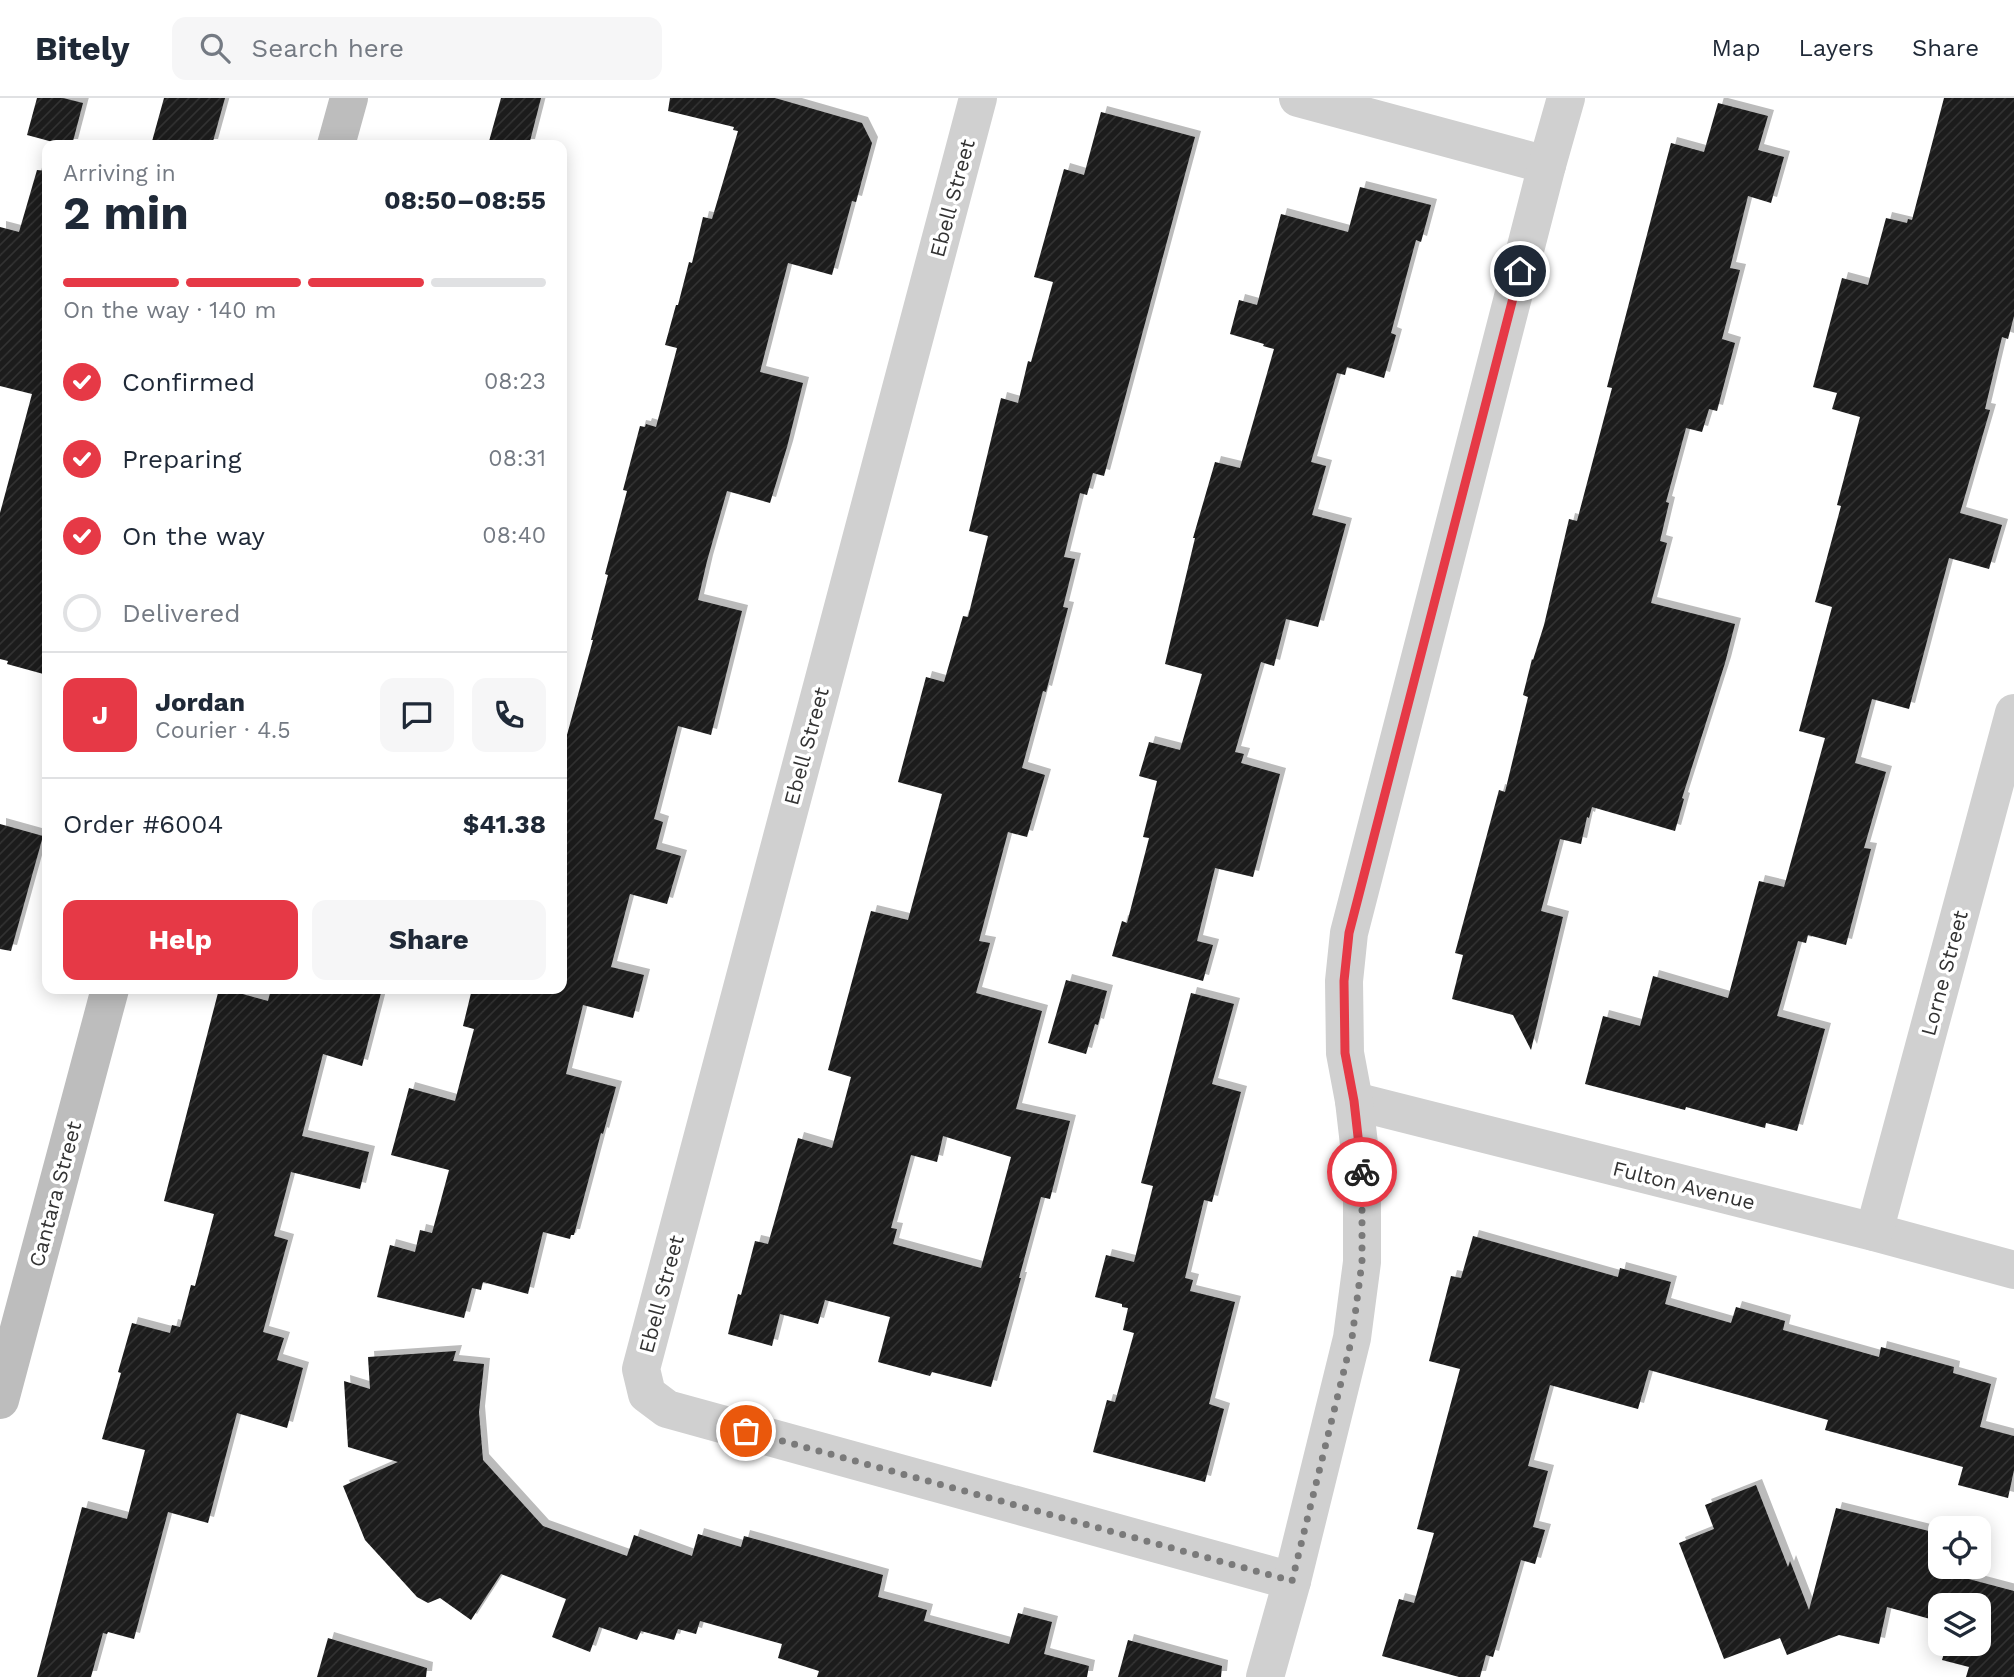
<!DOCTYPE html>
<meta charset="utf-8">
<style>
body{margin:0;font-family:"Work Sans",sans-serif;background:#f6f6f7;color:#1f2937;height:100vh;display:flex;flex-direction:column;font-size:26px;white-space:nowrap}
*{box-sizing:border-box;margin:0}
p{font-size:23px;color:#747a83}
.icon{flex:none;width:38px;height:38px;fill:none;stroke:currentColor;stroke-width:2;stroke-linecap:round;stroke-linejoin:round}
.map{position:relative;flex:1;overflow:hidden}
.sheet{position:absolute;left:42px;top:42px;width:525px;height:854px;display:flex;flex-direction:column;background:#fff;border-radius:14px;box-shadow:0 4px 18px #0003}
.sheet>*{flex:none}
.controls{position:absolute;left:1928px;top:1418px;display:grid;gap:14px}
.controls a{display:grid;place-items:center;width:63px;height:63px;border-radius:14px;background:#fff;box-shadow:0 4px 18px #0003;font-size:35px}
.pin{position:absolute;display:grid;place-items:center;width:60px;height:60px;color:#fff;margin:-30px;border:4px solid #fff;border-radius:50%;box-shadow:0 2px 7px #0007}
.courier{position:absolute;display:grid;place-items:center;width:70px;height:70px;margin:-35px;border:5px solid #e63946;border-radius:50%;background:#fff;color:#222;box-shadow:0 2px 9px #0007}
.head em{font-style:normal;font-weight:700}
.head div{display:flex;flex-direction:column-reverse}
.head{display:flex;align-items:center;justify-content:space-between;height:119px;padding:0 21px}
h1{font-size:46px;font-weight:700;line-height:52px}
.bar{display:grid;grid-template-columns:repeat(4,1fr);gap:10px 7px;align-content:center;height:84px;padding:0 21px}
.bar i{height:9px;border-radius:5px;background:#e0e1e3}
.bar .on{background:#e63946}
.bar p{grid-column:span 4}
.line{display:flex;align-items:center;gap:18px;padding:0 21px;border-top:2px solid #e0e1e3}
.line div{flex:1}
.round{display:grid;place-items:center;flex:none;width:74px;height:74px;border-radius:14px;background:#f6f6f7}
ol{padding:0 21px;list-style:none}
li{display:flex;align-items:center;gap:21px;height:77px}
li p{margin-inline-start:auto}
li .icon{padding:7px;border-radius:50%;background:#e63946;color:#fff;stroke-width:4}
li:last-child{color:#747a83}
li i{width:38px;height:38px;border:4px solid #e0e1e3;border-radius:50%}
.action{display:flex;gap:14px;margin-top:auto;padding:14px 21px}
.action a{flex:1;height:80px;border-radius:14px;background:#e63946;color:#fff;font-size:28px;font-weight:700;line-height:80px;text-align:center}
.action a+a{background:#f6f6f7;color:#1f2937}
header{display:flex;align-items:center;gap:42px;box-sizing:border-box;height:98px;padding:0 35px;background:#fff;border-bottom:2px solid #e0e1e3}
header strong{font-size:33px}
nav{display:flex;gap:38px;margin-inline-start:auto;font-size:24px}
.search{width:490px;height:63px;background:#f6f6f7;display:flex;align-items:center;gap:18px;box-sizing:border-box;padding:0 24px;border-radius:14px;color:#747a83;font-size:26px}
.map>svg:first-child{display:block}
.building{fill:url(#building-hatch);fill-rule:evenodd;filter:url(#shadow)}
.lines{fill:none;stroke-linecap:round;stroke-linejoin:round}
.street{stroke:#d0d0d0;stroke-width:38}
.secondary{stroke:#bdbdbd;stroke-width:38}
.done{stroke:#7a7a7a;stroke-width:7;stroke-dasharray:0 12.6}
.route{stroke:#e63946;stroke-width:9}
.labels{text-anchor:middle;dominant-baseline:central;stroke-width:7;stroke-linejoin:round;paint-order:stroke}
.street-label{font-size:21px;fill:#333;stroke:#fff}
</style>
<header>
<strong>Bitely</strong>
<div class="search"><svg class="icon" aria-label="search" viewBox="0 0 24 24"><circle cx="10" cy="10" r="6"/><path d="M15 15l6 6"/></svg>Search here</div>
<nav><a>Map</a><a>Layers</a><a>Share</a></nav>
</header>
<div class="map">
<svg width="2014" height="1579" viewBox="0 0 2014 1579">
<defs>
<pattern id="building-hatch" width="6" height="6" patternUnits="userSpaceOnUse" patternTransform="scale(1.75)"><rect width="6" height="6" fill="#1a1a1a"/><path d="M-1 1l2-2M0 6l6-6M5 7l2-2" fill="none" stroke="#333"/></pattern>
<filter id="shadow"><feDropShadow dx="6" dy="-6" stdDeviation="0" flood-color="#0004"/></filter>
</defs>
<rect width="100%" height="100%" fill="#fff"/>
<g class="building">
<path d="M37 0H63L83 5 72 47H64L27 37Z"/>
<path d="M164 0H225L212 47H151Z"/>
<path d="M501 0H541L529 47H488Z"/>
<path d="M670 0H775L862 25 872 45 856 104 852 103 832 177 788 165 760 274 803 285 787 349 770 405 727 393 707 463 698 502 742 513 711 637 678 628 661 694 654 721 663 724 656 751 681 758 667 806 630 796 611 869 644 877 633 920 583 907 566 976 616 989 603 1036 601 1035 574 1137H571L570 1141 543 1134 528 1196 483 1184 481 1192 472 1190 464 1220 377 1199 390 1147 415 1154 420 1132 432 1135 449 1072 391 1057 409 990 455 1003 474 931 463 928 472 891H562V655L593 542H591L608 477 605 476 627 393 623 392 640 328 645 329 646 326 656 329 677 250 665 247 676 207H678L689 164 692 165 703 119 712 121 738 33 733 32 734 29 668 13Z"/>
<path d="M1944 0H2014V218L2008 241 2002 239 1985 311 1990 312 1960 415 2002 427 1989 471 1949 460 1909 611 1872 601 1855 665 1886 674 1864 750 1871 751 1846 847 1808 837 1806 845 1798 843 1777 918 1825 931 1797 1033 1766 1025 1765 1030 1686 1009 1685 1012 1585 986 1603 918 1640 928 1653 878 1728 900 1759 783 1784 789 1825 640 1799 633 1832 509 1815 504 1841 408 1837 407 1860 319 1832 311 1837 295 1813 289 1842 180 1868 187 1886 120 1907 125 1908 121 1912 122Z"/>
<path d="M1718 5 1768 18 1758 52 1784 59 1771 105 1748 98 1730 170 1740 172 1722 241 1735 245 1717 313 1709 311 1702 334 1686 330 1666 404 1669 405 1660 443 1667 445 1651 505 1735 526 1725 565 1682 700 1684 701 1675 733 1592 709 1589 720 1587 719 1581 746 1560 741 1541 813 1563 819 1531 952 1513 917 1452 901 1463 857 1455 855 1499 692 1505 694 1528 599 1523 597 1532 561 1533 562 1544 527 1569 421 1577 423 1612 290 1607 289 1671 45 1704 54Z"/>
<path d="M1101 14 1195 39 1104 378 1093 375 1087 397 1080 395 1064 459 1075 461 1063 509 1068 510 1046 594 1043 593 1022 670 1045 677 1027 739 1008 734 979 843 990 845 976 895 1042 913 1016 1011 1070 1023 1050 1101 1041 1099 1019 1180H1021L991 1289 932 1274 930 1278 878 1264 890 1219 825 1202 818 1226 780 1216 772 1248 728 1236 738 1196 741 1197 755 1143 768 1146 798 1040 832 1050 851 979 828 972 871 813 908 822 942 696 898 684 926 579 944 584 963 518 968 519 988 438 969 433 1001 300 1018 305 1028 263 1031 264 1053 184 1034 179 1064 71 1084 77ZM943 1038 1011 1059 981 1170 893 1146 897 1131 891 1130 911 1057 937 1064Z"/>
<path d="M37 72 47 73V269L44 282 47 283V577L7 566 8 563 0 561V415L32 296 0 288V129L19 134Z"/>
<path d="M1360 89 1431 107 1421 144 1416 142 1391 235 1396 237 1384 280 1347 269 1345 277 1337 275 1311 364 1326 368 1312 417 1346 426 1318 529 1286 521 1274 568 1261 564 1235 654 1244 656 1241 665 1280 676 1253 779 1215 770 1197 843 1213 847 1203 883 1112 858 1122 823 1127 825 1149 740 1143 739 1157 683 1139 678 1149 644 1180 652 1202 576 1165 566 1195 440H1193L1215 364 1240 370 1274 251 1263 248 1264 246 1230 236 1239 202 1257 207 1281 116 1348 134Z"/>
<path d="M0 726 43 738 11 853 0 851Z"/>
<path d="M1066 882 1107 893 1098 927 1095 926 1086 956 1048 945Z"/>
<path d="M219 891H225L268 903 271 891H382L362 968 323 956 302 1038 369 1054 360 1091 291 1074 274 1138 288 1142 263 1234 284 1240 277 1262 303 1270 287 1330 237 1315 208 1425 168 1414 134 1541 108 1534 107 1536 103 1535 91 1579H37L82 1409 127 1421 145 1352 102 1341 121 1275 118 1274 132 1225 170 1235 172 1227 180 1229 191 1187 195 1188 214 1116 164 1103Z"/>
<path d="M1191 895 1234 906 1212 986 1241 994 1212 1104 1204 1102 1185 1180 1193 1182 1190 1193 1235 1204 1209 1306 1224 1311 1205 1384 1093 1354 1107 1302 1115 1304 1134 1235 1123 1232 1128 1210 1122 1209V1206L1095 1199 1106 1157 1134 1164 1153 1088 1141 1085Z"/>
<path d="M1473 1138 1618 1179 1620 1170 1671 1184 1665 1206 1731 1225 1736 1209 1785 1223 1783 1232 1879 1259 1881 1249 1954 1269 1953 1275 1991 1286 1980 1329 2014 1338V1372L2008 1400 1958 1387 1963 1369 1825 1332 1828 1322 1649 1272 1638 1311 1550 1287 1528 1368 1548 1373 1533 1429 1545 1432 1535 1466 1521 1462 1493 1559 1486 1557 1480 1579H1459L1382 1558 1399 1501 1414 1505 1434 1435 1417 1431 1460 1271 1429 1263 1451 1178 1461 1180Z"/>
<path d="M456 1253 453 1263 484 1266 479 1314 483 1362 543 1428 627 1458 634 1437 692 1458 698 1436 741 1449 744 1438 812 1457 883 1477 878 1499 927 1512 924 1523 1009 1546 1018 1515 1052 1524 1044 1556 1089 1568 1087 1579H817L819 1573 778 1560 782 1546 700 1523 696 1536 678 1531 674 1542 641 1533 637 1542 599 1529 590 1554 552 1539 566 1501 501 1476 471 1522 440 1500 428 1505 417 1499 365 1442 343 1388 398 1364 348 1349 344 1283 370 1291 368 1259Z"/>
<path d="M1756 1387 1788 1469 1790 1463 1809 1512 1836 1410 1941 1436V1468H1948L1946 1475 2014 1493V1579H1966L1969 1569 1942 1562 1947 1545H1979V1507H1941V1524L1887 1509 1879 1546 1839 1537 1787 1557 1780 1540 1724 1561 1679 1445 1714 1431 1705 1407Z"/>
<path d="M328 1540 427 1570 426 1579H317Z"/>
<path d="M1128 1542 1222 1568 1221 1579H1118Z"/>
</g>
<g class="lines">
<g class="street">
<path d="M978 0 641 1271 647 1296 667 1311 1292 1483"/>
<path d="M1298 0 1547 67"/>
<path d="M1354 1003 1874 1134 2014 1172"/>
<path d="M1874 1134 2014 615"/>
<path d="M1265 1579 1292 1483 1352 1240 1362 1164V1072L1354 1003 1345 955 1344 883 1349 835 1547 67 1566 0"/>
</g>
<g class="secondary">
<path d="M336 47 349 0"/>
<path d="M0 1302 110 891"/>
</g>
</g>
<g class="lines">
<path class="done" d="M746 1333 1292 1483 1352 1240 1362 1164V1074"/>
<path class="route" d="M1362 1074 1354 1003 1345 955 1344 883 1349 835 1520 173"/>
</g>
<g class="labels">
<g class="street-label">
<text transform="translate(952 100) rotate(-75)">Ebell Street</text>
<text transform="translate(806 648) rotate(-75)">Ebell Street</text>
<text transform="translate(1944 875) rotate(-75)">Lorne Street</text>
<text transform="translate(1684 1087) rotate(14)">Fulton Avenue</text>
<text transform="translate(55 1096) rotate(-75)">Cantara Street</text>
<text transform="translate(661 1196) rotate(-75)">Ebell Street</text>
</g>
</g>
</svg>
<div class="controls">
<a><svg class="icon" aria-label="locate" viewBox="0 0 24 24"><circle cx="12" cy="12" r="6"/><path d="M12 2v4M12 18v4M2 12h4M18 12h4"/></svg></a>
<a><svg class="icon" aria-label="layers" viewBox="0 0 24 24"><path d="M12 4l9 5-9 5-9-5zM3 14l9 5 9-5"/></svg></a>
</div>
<div class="pin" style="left:746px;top:1333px;background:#ea580c"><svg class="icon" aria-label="bag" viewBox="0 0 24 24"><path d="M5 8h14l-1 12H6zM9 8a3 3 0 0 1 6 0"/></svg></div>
<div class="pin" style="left:1520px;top:173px;background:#1f2937"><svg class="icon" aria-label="home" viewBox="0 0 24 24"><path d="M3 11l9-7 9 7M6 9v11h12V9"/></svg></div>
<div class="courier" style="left:1362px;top:1074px"><svg class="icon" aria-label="bike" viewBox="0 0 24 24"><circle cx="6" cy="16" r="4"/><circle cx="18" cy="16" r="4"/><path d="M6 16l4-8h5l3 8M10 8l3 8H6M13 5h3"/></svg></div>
<section class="sheet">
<div class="head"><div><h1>2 min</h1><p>Arriving in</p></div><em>08:50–08:55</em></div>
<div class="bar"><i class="on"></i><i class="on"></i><i class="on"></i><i></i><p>On the way · 140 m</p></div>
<ol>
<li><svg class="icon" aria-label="check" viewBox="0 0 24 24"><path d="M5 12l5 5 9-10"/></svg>Confirmed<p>08:23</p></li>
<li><svg class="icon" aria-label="check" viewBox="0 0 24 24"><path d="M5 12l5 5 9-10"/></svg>Preparing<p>08:31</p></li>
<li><svg class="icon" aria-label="check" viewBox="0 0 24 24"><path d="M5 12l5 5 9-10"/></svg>On the way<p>08:40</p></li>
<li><i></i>Delivered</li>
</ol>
<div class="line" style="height:126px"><b class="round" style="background:#e63946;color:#fff">J</b><div><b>Jordan</b><p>Courier · 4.5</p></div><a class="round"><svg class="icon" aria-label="chat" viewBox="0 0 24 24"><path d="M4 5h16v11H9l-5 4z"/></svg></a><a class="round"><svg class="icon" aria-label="phone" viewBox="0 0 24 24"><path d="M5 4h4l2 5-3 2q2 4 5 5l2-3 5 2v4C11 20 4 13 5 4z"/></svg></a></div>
<div class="line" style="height:91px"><div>Order #6004</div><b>$41.38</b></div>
<div class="action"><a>Help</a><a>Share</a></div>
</section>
</div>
